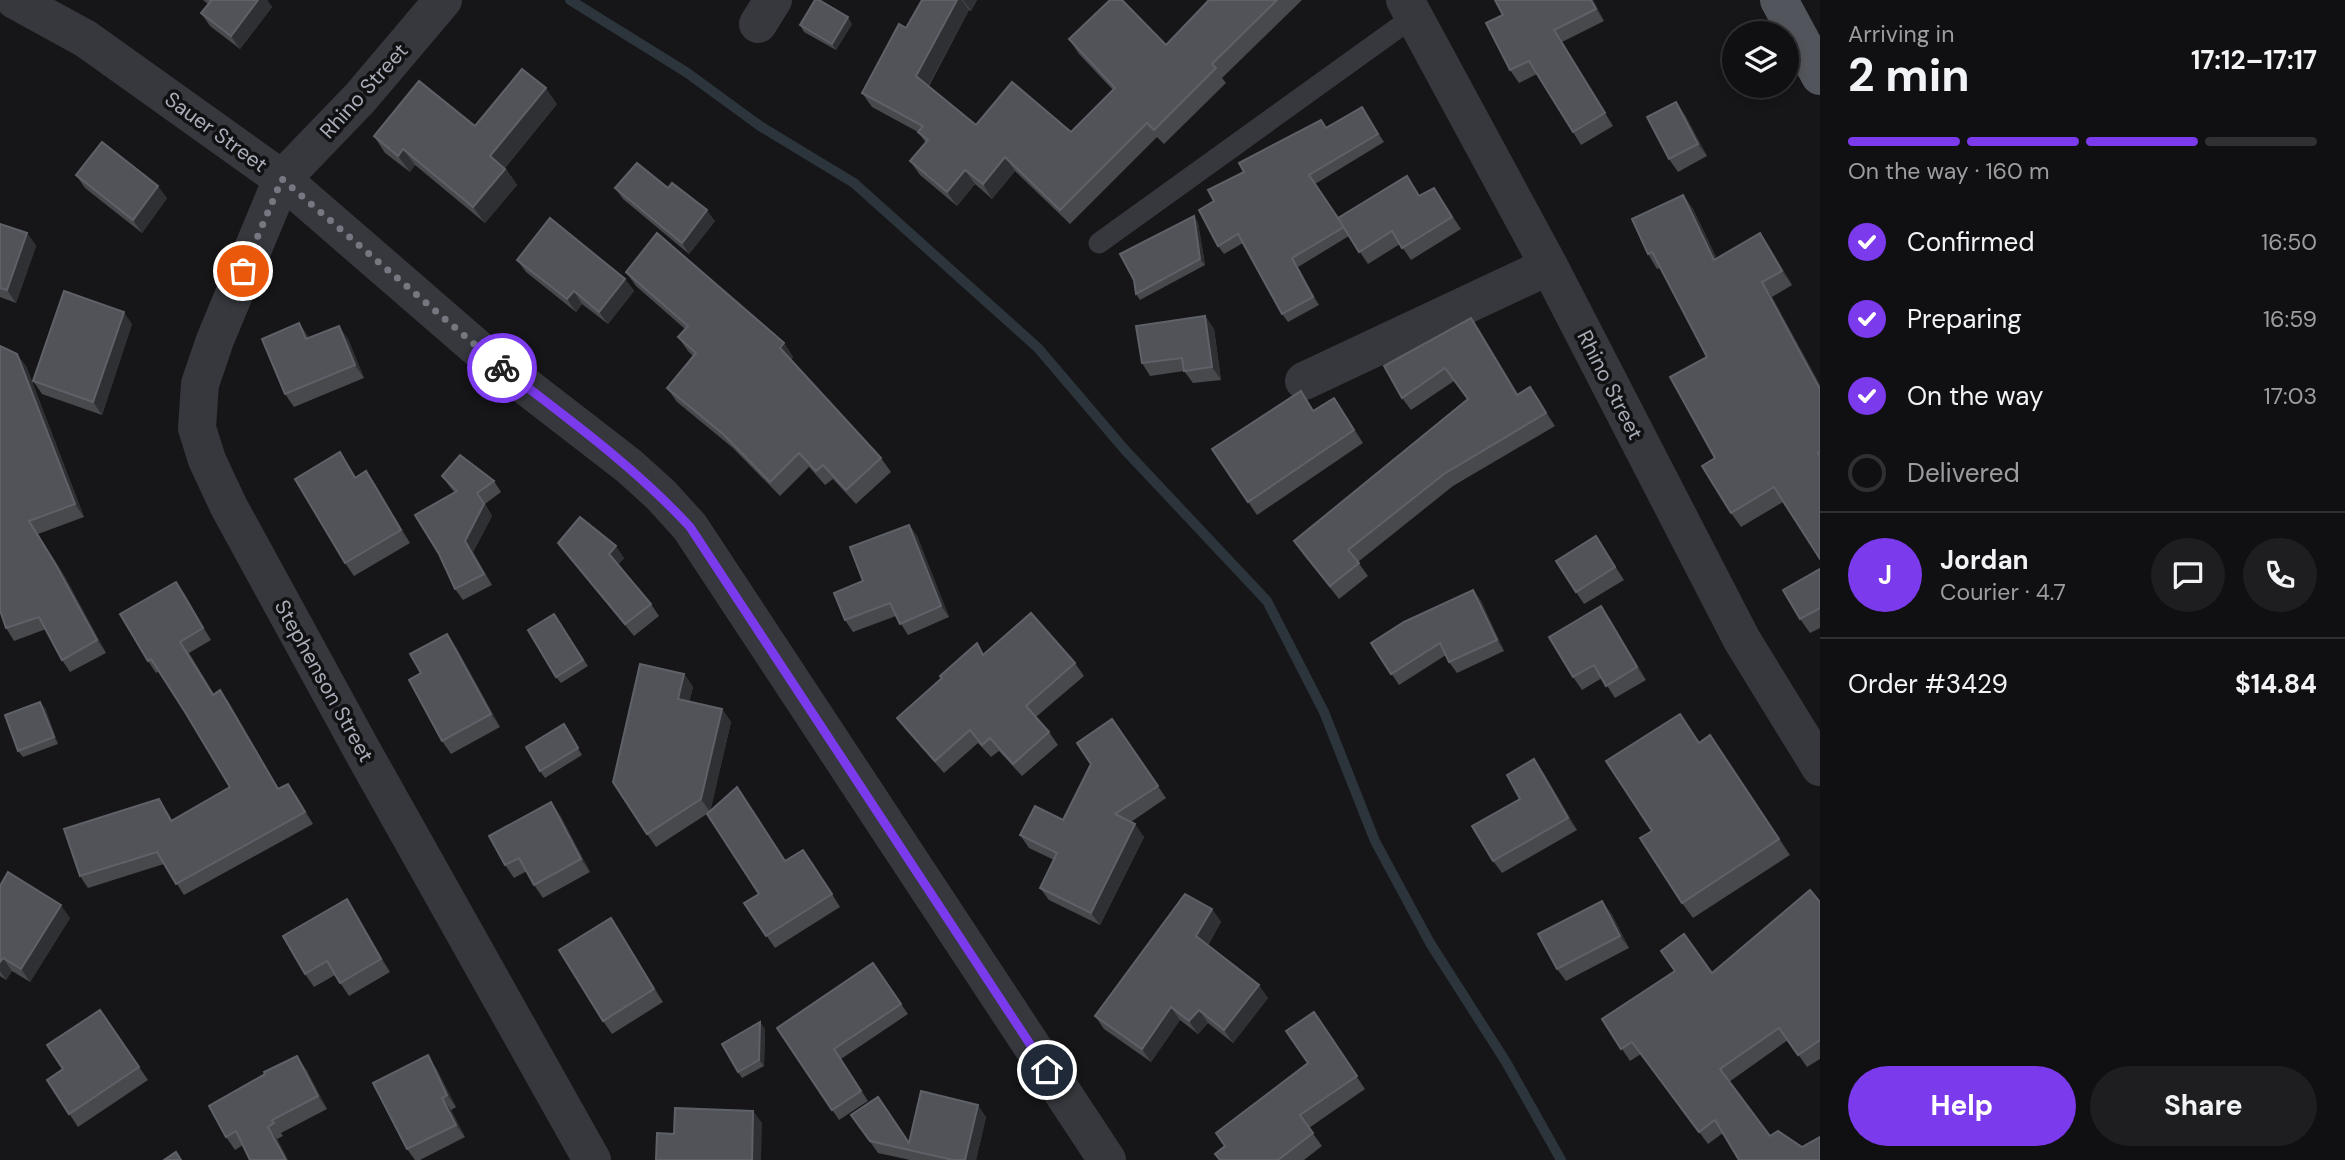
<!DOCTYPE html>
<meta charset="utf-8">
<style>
body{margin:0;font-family:"DM Sans",sans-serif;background:#1e1e20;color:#f1f3f6;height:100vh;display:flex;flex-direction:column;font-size:26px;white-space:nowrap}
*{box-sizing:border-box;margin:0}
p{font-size:23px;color:#9c9d9f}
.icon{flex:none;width:38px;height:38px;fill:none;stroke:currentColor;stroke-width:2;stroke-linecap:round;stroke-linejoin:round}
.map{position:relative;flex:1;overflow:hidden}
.sheet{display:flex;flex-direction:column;background:#101012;width:525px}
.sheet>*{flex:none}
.fabs{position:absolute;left:1722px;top:21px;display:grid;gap:14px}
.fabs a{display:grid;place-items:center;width:77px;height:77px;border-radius:50%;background:#101012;box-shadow:0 4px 10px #0003,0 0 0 2px #303032;font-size:35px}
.pin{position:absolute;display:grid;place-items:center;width:60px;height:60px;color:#fff;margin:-30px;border:4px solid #fff;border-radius:50%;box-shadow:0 2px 7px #0007}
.courier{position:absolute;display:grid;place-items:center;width:70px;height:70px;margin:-35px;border:5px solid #7c3aed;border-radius:50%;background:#fff;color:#222;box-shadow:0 2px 9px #0007}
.headline em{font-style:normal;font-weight:700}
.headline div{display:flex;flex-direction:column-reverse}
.headline{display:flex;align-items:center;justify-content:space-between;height:119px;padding:0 28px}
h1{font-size:46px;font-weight:700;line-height:52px}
.bar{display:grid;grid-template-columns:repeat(4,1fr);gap:10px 7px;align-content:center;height:84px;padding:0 28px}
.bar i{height:9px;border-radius:5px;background:#303032}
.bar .on{background:#7c3aed}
.bar p{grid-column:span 4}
.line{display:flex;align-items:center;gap:18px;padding:0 28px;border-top:2px solid #303032}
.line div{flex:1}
.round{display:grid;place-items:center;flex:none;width:74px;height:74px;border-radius:37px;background:#1e1e20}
ol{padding:0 28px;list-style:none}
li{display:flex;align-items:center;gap:21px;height:77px}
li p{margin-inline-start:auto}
li .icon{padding:7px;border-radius:50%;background:#7c3aed;color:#fff;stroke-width:4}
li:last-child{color:#9c9d9f}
li i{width:38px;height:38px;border:4px solid #303032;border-radius:50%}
.action{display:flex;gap:14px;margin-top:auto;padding:14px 28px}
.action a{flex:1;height:80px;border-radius:42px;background:#7c3aed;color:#fff;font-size:28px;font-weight:700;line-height:80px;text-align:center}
.action a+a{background:#1e1e20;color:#f1f3f6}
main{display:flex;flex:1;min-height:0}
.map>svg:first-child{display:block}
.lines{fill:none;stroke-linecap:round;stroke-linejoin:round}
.stream{stroke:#2c353c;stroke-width:10}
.lane{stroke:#37383d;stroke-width:21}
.street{stroke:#37383d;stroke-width:38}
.primary{stroke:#53555c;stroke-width:38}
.wall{fill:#47494d}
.shaded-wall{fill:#2f3033}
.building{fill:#525359;stroke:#5f6168;stroke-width:2}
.done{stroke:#757880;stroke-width:7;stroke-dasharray:0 12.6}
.route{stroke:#7c3aed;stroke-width:9}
.labels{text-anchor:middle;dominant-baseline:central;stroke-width:7;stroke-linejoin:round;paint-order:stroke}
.street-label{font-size:21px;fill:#a8adb8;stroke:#111113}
</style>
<main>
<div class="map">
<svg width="1820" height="1160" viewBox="0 0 1820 1160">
<rect width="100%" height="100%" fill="#161618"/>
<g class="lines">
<path class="stream" d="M570 0 686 72 760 126 854 183 1038 348 1125 450 1267 601 1324 712 1375 841 1430 943 1506 1062 1561 1160"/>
<path class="lane" d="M1099 243 1413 17"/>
<g class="street">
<path d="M15 0 86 39 282 179 484 354 629 466 661 495 690 527 1107 1160"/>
<path d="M443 0 360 98 282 179 215 340 200 384 197 428 207 460 229 507 363 752 592 1160"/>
<path d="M1405 0 1549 266 1742 640 1820 767"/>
<path d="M758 24 773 0"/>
<path d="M1304 381 1549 266"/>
</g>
<path class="primary" d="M1779 0 1820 76"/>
</g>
<g class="wall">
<path d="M203 0H267L272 7 240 49 210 26 201 13 208 4Z"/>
<path d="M922 0H977L971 11 969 10 929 86 976 125 1071 132 1113 90 1079 54 1069 39 1166 45 1209 0H1302L1222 78 1226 83 1164 144 1157 137 1070 224 1015 171 992 199 975 184 957 206 920 175 910 161 926 143 918 132 872 107 862 93 906 28Z"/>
<path d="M1495 0H1593L1604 21 1562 42 1613 126 1581 145 1537 74 1519 83 1510 70 1503 15Z"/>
<path d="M852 24 836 50 804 32 800 25Z"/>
<path d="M557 104 505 168 517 185 485 223 415 165 410 172 385 153 374 136 475 126Z"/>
<path d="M1362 107 1384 142 1315 184 1338 218 1420 196 1434 188 1461 229 1411 260 1400 244 1368 264 1349 236 1298 267 1319 305 1288 322 1282 314 1243 243 1224 254 1218 246 1214 201 1244 172Z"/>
<path d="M1685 115 1707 156 1678 172 1669 159Z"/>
<path d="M76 175 167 198 142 233 85 188Z"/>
<path d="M615 188H668L715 221 689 254 623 199Z"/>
<path d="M1683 195 1693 209 1717 259 1760 233 1770 248 1792 285 1772 297 1820 385V559L1783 502 1741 527 1731 513 1715 458 1707 357 1660 268 1657 269 1648 254Z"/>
<path d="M1194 216 1198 223 1205 265 1140 300 1136 294 1134 280Z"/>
<path d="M0 224 27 233 36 246 16 303 0 297Z"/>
<path d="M517 260 625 279 634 291 608 324 582 304 576 312 526 272Z"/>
<path d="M626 272 784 343 793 357 791 360 881 458 891 472 856 504 833 479 825 485 809 467 780 496 733 448 677 402 667 388 693 356 688 351 678 337 685 329 636 286Z"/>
<path d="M1205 316 1214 329 1221 380 1193 383 1184 371 1150 376 1142 363Z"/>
<path d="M299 323 309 338 348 339 364 378 294 407 285 394Z"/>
<path d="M132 324 102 415 42 394 33 381Z"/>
<path d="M1480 331 1518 394 1530 387 1555 426 1453 486 1358 562 1368 576 1339 599 1303 554 1294 541 1467 399 1454 381 1411 410 1402 398Z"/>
<path d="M26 366 84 517 38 534 65 577 106 653 70 672 62 660 46 629 14 641 6 628Z"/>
<path d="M1314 410 1343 411 1363 443 1257 515 1212 449Z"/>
<path d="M340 452 356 477 366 471 375 484 410 543 354 576 345 563Z"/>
<path d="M442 476 494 481 501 492 485 504 492 516 473 552 492 585 463 600 455 589V493L450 487Z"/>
<path d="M909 525 917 536 949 617 908 635 896 616 853 632 845 620 863 581Z"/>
<path d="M558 543 624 558 618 565 651 604 659 616 634 636 567 555Z"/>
<path d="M1604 549 1624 580 1584 604 1576 592Z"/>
<path d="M1820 569V628L1810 633 1800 619Z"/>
<path d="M1473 590 1481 601 1504 651 1457 673 1449 662 1446 655 1399 685 1371 643Z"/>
<path d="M184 593 211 640 189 653 214 694 228 701 279 789 296 795 313 824 184 895 164 864 88 888 80 876 167 811 172 820 230 787 185 712 159 671 156 673 148 661Z"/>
<path d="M554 614 588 666 561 683 556 677Z"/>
<path d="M1610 619 1646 680 1615 698 1602 678 1582 690 1573 677Z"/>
<path d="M456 647 500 727 451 754 442 741 421 673Z"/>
<path d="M985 653 1075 663 1084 676 1036 717 1049 732 1058 745 1022 776 999 751 991 757 978 743 944 773 906 730 897 718Z"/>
<path d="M684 674 693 687 689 702 722 709 731 722 710 812 656 847 647 834Z"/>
<path d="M45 708 58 744 23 757 18 751Z"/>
<path d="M1112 719 1166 798 1131 822 1144 837 1100 925 1049 900 1040 888 1054 860 1029 848 1020 835 1063 820Z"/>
<path d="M568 731 582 755 545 778 540 771Z"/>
<path d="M1710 735 1790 855 1693 918 1682 903 1699 742Z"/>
<path d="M1543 772 1577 830 1502 873 1493 861 1520 799Z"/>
<path d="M737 787 785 861 812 862 840 907 775 948 744 903 759 894Z"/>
<path d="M560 815 590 872 543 898 534 885 527 871 514 878 505 865Z"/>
<path d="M0 886 70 918 30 982 12 971 6 980 0 976Z"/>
<path d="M1820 902V1059L1807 1067 1788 1040 1729 1082 1770 1136 1820 1160 1723 1133 1708 1144 1641 1054 1630 1061 1602 1019 1675 971 1712 973Z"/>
<path d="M1212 909 1221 922 1208 945 1268 998 1233 1043 1208 1023 1198 1034 1180 1020 1151 1062 1104 1029 1095 1016Z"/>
<path d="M355 912 390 972 349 996 335 975 314 987 305 974Z"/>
<path d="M1611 913 1629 948 1566 981 1557 969Z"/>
<path d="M620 931 663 1002 612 1034 603 1021Z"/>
<path d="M873 963 908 1014 841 1059 868 1101 839 1120 777 1028Z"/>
<path d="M100 1010 148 1080 78 1127 47 1080 63 1069Z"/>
<path d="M1314 1012 1365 1089 1309 1128 1322 1146 1304 1160H1220L1215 1154 1225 1146 1216 1133 1308 1063Z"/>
<path d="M765 1029 764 1066 742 1078 738 1072Z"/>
<path d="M436 1068 456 1107 451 1110 465 1137 420 1160H415L407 1149Z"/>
<path d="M306 1069 327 1109 281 1133 283 1136 277 1139 288 1160H250L243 1145 235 1150 226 1137Z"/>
<path d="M851 1115 909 1143 986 1117 976 1160H910L878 1153Z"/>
</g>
<g class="shaded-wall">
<path d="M258 0H267L272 7 240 49 231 36Z"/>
<path d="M957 0H962L969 10 926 90 916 76Z"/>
<path d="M963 0H977L971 11Z"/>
<path d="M1591 0H1593L1604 21 1596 9Z"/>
<path d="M848 17 852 24 836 50 832 44Z"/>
<path d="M546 88 557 104 501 172 490 156Z"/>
<path d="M1676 102 1685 115 1707 156 1698 144Z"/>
<path d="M403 149 415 165 410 172 398 156Z"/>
<path d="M1005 157 1015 171 992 199 983 184Z"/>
<path d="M505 169 517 185 485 223 473 207Z"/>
<path d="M965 170 975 184 957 206 947 192Z"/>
<path d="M158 186 167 198 142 233 133 220Z"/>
<path d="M1683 195 1693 209 1724 274 1714 260Z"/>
<path d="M707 210 715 221 689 254 682 243Z"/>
<path d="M1194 216 1198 223 1205 265 1200 259Z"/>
<path d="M27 233 36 246 16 303 7 290Z"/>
<path d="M1760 233 1770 248 1792 285 1782 271Z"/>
<path d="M1292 258 1298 267 1319 305 1313 297Z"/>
<path d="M625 279 634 291 608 324 599 312Z"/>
<path d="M1762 282 1772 297 1820 385V389Z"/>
<path d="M574 291 582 304 576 312 567 299Z"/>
<path d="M124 312 132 324 102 415 93 402Z"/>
<path d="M1205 316 1214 329 1221 380 1212 367Z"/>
<path d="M1471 318 1480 331 1526 408 1517 395Z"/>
<path d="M299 323 308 336 315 352 306 339Z"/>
<path d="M339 326 348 339 364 378 355 365Z"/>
<path d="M784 343 793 357 789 362 780 348Z"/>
<path d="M17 354 26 366 84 517 75 504Z"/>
<path d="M1530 387 1539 399 1555 426 1546 413Z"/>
<path d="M1334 398 1343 411 1363 443 1354 430Z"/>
<path d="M366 471 375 484 410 543 401 530Z"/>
<path d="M477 493 492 516 473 552 492 585 465 541Z"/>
<path d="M29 521 65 577 106 653 97 640Z"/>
<path d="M909 525 917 536 949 617 941 606Z"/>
<path d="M616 546 624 558 617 566 609 554Z"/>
<path d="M176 582 184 593 211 640 203 628Z"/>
<path d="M1473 590 1481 601 1504 651 1497 640Z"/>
<path d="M1601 606 1610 619 1646 680 1637 667Z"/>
<path d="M447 634 456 647 500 727 491 714Z"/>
<path d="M684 674 693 687 687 712 678 699Z"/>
<path d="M220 690 228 701 286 801 278 789Z"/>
<path d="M40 702 45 708 58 744 54 737Z"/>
<path d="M722 709 731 722 710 812 701 799Z"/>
<path d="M1534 759 1543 772 1577 830 1568 818Z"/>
<path d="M288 784 296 795 313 824 305 812Z"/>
<path d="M551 802 560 815 590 872 581 859Z"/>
<path d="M1135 824 1144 837 1100 925 1091 913Z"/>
<path d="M347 899 355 912 390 972 381 959Z"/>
<path d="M1602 901 1611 913 1629 948 1620 936Z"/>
<path d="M61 905 70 918 30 982 21 969Z"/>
<path d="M1212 909 1221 922 1205 949 1196 936Z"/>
<path d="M611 918 620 931 663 1002 654 989Z"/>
<path d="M3 958 12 971 6 980 0 971V962Z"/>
<path d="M1259 985 1268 998 1233 1043 1224 1030Z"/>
<path d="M1171 1007 1180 1020 1151 1062 1142 1049Z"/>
<path d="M1199 1010 1208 1023 1198 1034 1189 1021Z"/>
<path d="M760 1022 765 1029 764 1066 759 1060Z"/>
<path d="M428 1055 436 1068 456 1107 447 1095Z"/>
<path d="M297 1056 306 1069 327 1109 318 1096Z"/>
<path d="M442 1098 451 1110 465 1137 456 1125Z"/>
<path d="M978 1105 986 1117 976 1160H965Z"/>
<path d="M753 1111 762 1123 761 1160H752Z"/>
<path d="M268 1127 277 1139 288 1160H286Z"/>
</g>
<g class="building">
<path d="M210 0H258L231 36 201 13 211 1Z"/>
<path d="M815 0H819L848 17 832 44 800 25Z"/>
<path d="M922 0H957L916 76 976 125 1012 82 1071 132 1115 88 1069 39 1110 0H1122L1166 45 1209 0H1277L1212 64 1216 68 1154 130 1147 123 1060 210 1005 157 983 184 965 170 947 192 910 161 928 140 918 132 923 126 862 93 899 24 906 28Z"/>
<path d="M1495 0H1591L1596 9 1554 30 1605 113 1573 132 1529 61 1510 70 1486 23 1503 15Z"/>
<path d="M522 69 546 88 490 156 505 169 473 207 403 149 398 156 374 136 419 81 475 126Z"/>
<path d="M1676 102 1698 144 1669 159 1647 117Z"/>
<path d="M1362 107 1378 134 1309 175 1344 227 1292 258 1313 297 1282 314 1238 234 1218 246 1199 210 1214 201 1208 190 1244 172 1239 163 1321 120 1326 128Z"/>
<path d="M102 142 158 186 133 220 76 175Z"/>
<path d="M637 163 668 188 672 183 707 210 682 243 615 188Z"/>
<path d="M1407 176 1419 196 1434 188 1452 217 1402 248 1392 231 1359 252 1338 218Z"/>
<path d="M1683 195 1714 260 1760 233 1782 271 1762 282 1820 389V452L1818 453 1820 457V559L1774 487 1731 513 1702 466 1715 458 1670 377 1707 357 1652 252 1648 254 1632 219Z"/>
<path d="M1194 216 1200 259 1136 294 1134 280 1120 254Z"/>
<path d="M550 218 625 279 599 312 574 291 567 299 517 260Z"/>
<path d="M0 224 27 233 7 290 0 288Z"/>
<path d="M657 233 784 343 780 348 881 458 846 490 823 465 816 471 799 453 770 482 723 434 667 388 696 353 678 337 688 326 626 272Z"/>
<path d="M64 291 124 312 93 402 33 381Z"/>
<path d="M1205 316 1212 367 1184 371 1182 358 1142 363 1136 326Z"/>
<path d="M1471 318 1517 395 1530 387 1546 413 1444 474 1348 550 1359 563 1330 586 1294 541 1468 399 1445 368 1402 398 1384 366Z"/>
<path d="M299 323 306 339 339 326 355 365 285 394 262 339Z"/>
<path d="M0 346 17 354 75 504 29 521 56 565 97 640 62 660 39 617 6 628 0 610Z"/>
<path d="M1301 391 1313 411 1334 398 1354 430 1248 502 1212 449Z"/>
<path d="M340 452 355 478 366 471 401 530 345 563 295 479Z"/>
<path d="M460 455 494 481 477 493 484 504 465 541 484 574 455 589 439 554 415 515 457 491 442 476Z"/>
<path d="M580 517 616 546 609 554 651 604 625 624 558 543Z"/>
<path d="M909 525 941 606 900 624 890 603 845 620 834 593 863 581 850 547Z"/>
<path d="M1596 536 1615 567 1576 592 1556 561Z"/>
<path d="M1820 569V608L1800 619 1783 590Z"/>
<path d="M176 582 203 628 180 642 213 695 220 690 278 789 288 784 305 812 176 884 157 852 80 876 64 829 159 799 171 821 230 787 185 712 151 659 148 661 120 614Z"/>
<path d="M1473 590 1497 640 1449 662 1440 643 1391 674 1371 643 1404 622Z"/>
<path d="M1601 606 1637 667 1606 686 1594 665 1573 677 1549 637Z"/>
<path d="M1031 613 1075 663 1026 706 1049 732 1013 764 990 738 982 745 970 730 935 761 897 718 942 678 940 676 977 643 983 655Z"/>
<path d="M554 614 583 660 556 677 528 630Z"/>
<path d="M447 634 491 714 442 741 409 680 421 673 410 654Z"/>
<path d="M640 664 684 674 678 699 722 709 701 799 647 834 613 782Z"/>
<path d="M40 702 54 737 18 751 5 715Z"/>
<path d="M1680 714 1699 743 1710 735 1779 839 1682 903 1640 838 1652 831 1606 761Z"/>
<path d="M1112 719 1158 786 1115 814 1135 824 1091 913 1040 888 1057 853 1020 835 1035 806 1063 820 1091 764 1077 743Z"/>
<path d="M564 724 578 748 540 771 526 747Z"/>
<path d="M1534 759 1568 818 1493 861 1472 826 1520 799 1507 775Z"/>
<path d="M737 787 785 861 803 850 832 894 766 936 744 903 759 894 707 814Z"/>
<path d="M551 802 581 859 534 885 519 858 505 865 489 836Z"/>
<path d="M8 872 61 905 21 969 3 958 0 962V886Z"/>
<path d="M1810 890 1820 902V1040L1798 1055 1779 1028 1720 1069 1770 1136 1778 1131 1802 1147 1820 1137V1160H1739L1715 1120 1699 1132 1632 1042 1621 1049 1602 1019 1675 971 1661 951 1684 934 1712 973Z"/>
<path d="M1185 894 1212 909 1196 936 1259 985 1224 1030 1199 1010 1189 1021 1171 1007 1142 1049 1095 1016Z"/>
<path d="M347 899 381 959 340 983 327 961 305 974 283 936Z"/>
<path d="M1602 901 1620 936 1557 969 1538 934Z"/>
<path d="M611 918 654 989 603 1021 559 950Z"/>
<path d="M873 963 901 1004 834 1049 861 1091 832 1110 777 1028Z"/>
<path d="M100 1010 139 1067 69 1114 47 1080 63 1069 47 1045Z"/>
<path d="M1314 1012 1357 1076 1300 1115 1313 1133 1278 1160H1220L1215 1154 1225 1146 1216 1133 1308 1063 1286 1031Z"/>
<path d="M760 1022 759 1060 738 1072 722 1044Z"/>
<path d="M428 1055 447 1095 442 1098 456 1125 407 1149 373 1083Z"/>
<path d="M297 1056 318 1096 272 1120 274 1123 268 1127 286 1160H250L236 1131 226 1137 209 1106 265 1074 264 1072Z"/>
<path d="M921 1091 978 1105 965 1160H953L870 1141 851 1115 878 1097 909 1143Z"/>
<path d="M675 1108 753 1111 752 1160H656L657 1133 674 1134Z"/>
<path d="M176 1152 181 1160H164Z"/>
</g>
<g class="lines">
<path class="done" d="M243 271 282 179 502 368"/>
<path class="route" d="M502 368C567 418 634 466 690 527L1047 1070"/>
</g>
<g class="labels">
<g class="street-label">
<text transform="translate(364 91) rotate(-48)">Rhino Street</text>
<text transform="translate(216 132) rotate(36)">Sauer Street</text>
<text transform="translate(1610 385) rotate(63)">Rhino Street</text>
<text transform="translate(324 681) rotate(61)">Stephenson Street</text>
</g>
</g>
</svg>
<div class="fabs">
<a><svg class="icon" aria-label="layers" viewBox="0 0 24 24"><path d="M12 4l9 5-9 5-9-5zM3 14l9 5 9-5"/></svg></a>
</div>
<div class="pin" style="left:243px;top:271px;background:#ea580c"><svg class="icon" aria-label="bag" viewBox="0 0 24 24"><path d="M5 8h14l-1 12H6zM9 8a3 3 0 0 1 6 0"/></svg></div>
<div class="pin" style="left:1047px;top:1070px;background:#1f2937"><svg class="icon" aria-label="home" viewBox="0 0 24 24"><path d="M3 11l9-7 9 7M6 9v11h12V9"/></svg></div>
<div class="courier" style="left:502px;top:368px"><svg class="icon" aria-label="bike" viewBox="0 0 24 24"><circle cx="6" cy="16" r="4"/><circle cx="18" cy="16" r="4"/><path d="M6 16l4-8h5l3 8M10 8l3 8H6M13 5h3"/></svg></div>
</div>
<section class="sheet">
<div class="headline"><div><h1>2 min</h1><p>Arriving in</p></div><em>17:12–17:17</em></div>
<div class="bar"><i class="on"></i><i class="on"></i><i class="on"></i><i></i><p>On the way · 160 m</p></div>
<ol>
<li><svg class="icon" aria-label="check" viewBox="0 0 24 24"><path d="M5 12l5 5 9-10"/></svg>Confirmed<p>16:50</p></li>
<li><svg class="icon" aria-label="check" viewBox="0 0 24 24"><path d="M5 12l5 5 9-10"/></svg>Preparing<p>16:59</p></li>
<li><svg class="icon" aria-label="check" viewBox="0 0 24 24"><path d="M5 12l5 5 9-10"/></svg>On the way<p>17:03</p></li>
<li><i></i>Delivered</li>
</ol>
<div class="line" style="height:126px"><b class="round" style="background:#7c3aed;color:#fff">J</b><div><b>Jordan</b><p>Courier · 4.7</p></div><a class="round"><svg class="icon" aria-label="chat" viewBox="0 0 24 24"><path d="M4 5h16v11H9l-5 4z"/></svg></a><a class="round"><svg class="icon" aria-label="phone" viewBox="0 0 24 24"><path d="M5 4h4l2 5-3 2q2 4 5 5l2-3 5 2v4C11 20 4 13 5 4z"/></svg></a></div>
<div class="line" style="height:91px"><div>Order #3429</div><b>$14.84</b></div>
<div class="action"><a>Help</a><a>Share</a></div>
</section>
</main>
